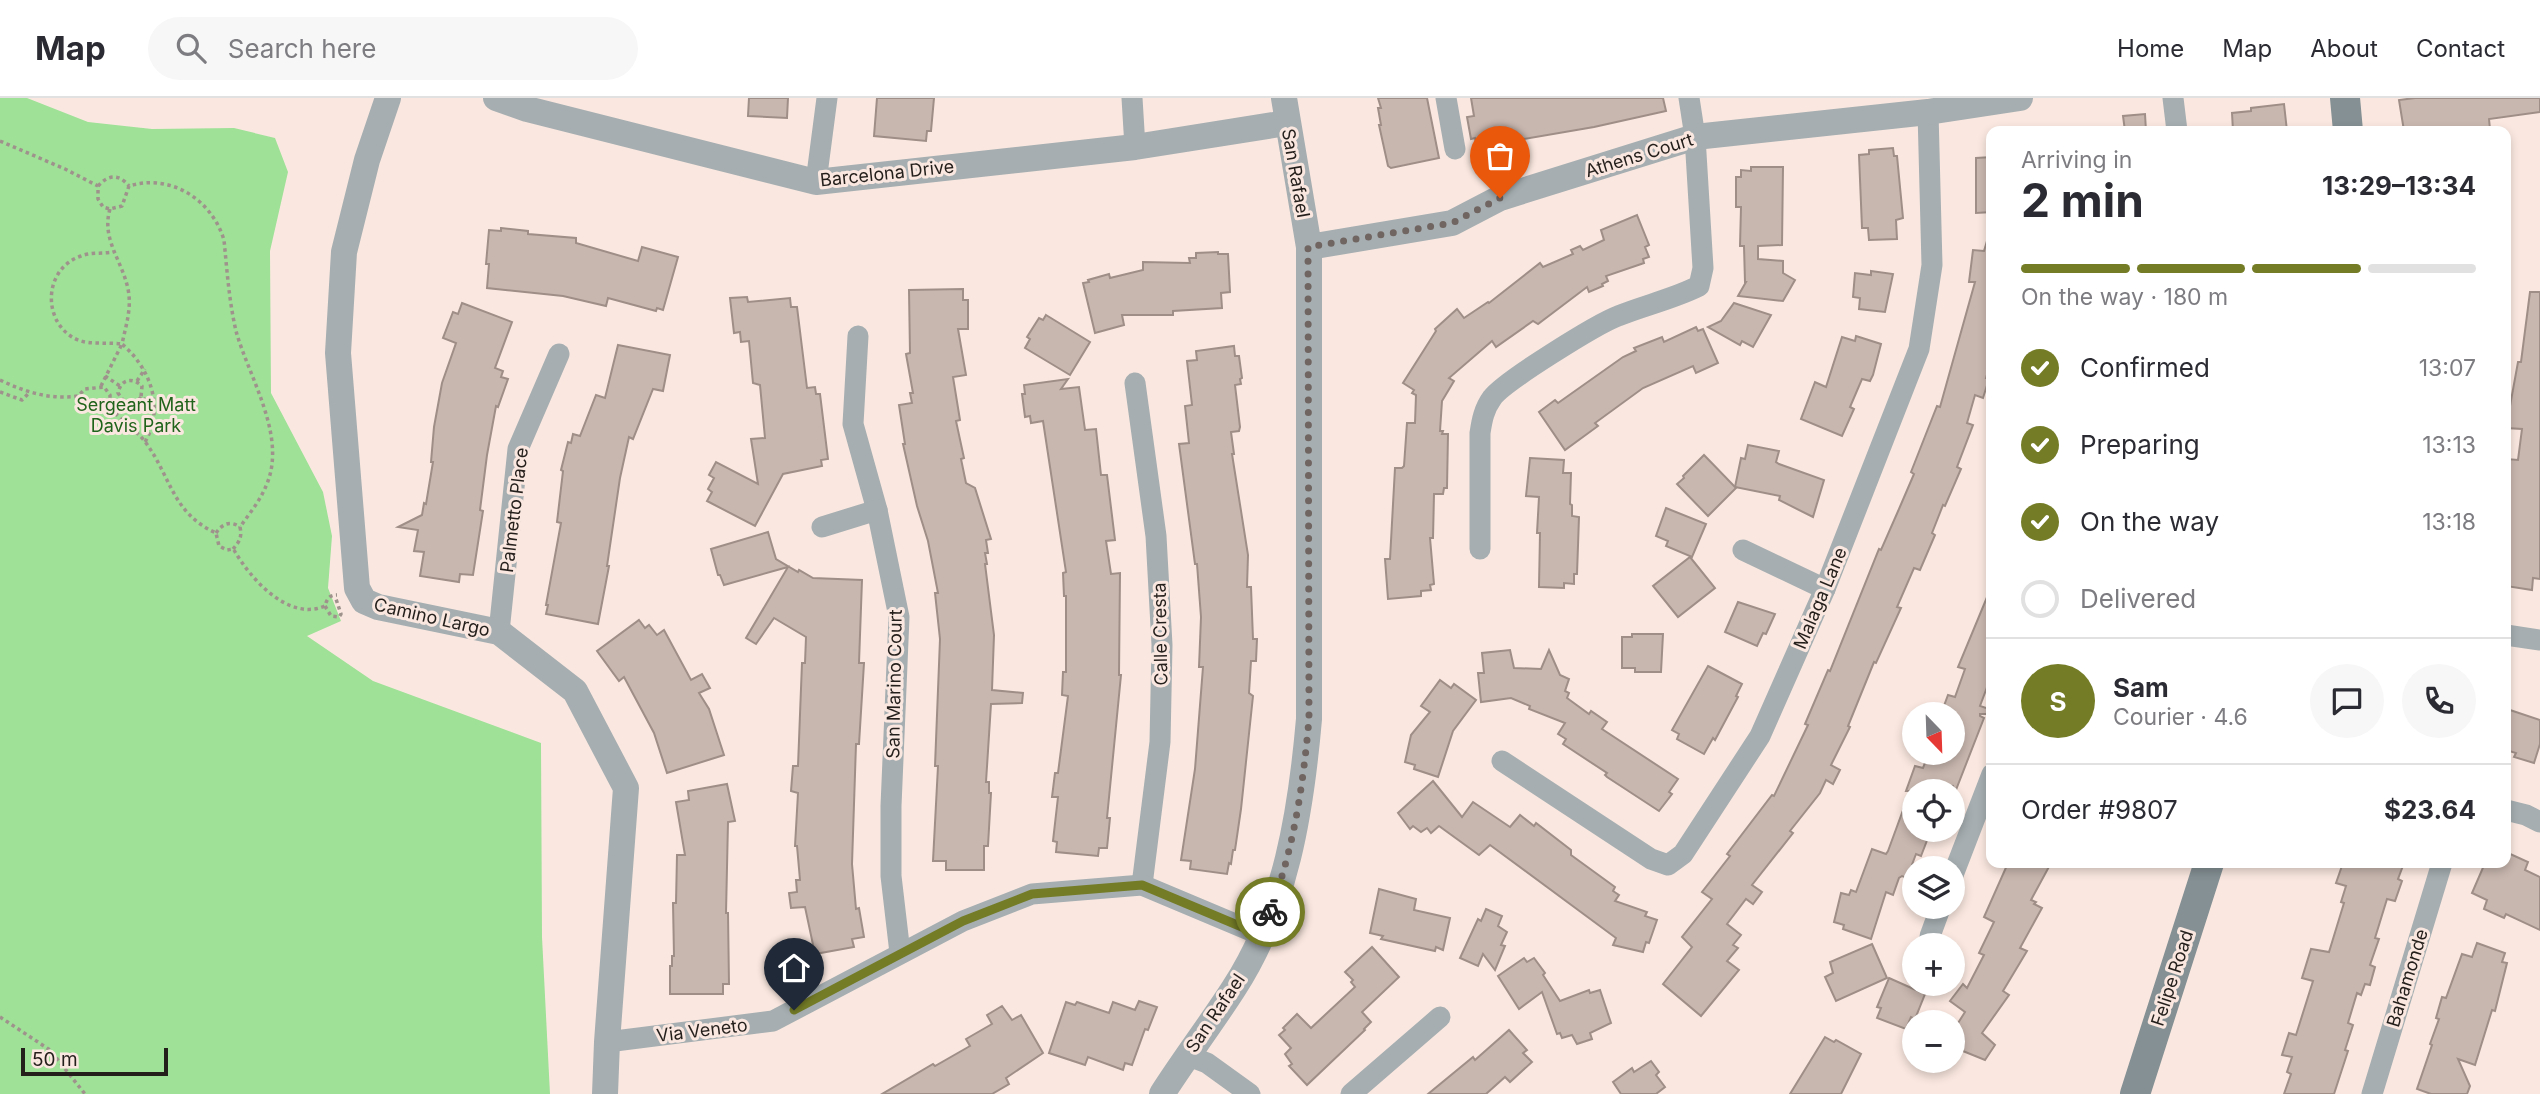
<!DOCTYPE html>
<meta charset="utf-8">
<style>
body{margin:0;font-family:Inter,sans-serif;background:#f7f7f7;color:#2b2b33;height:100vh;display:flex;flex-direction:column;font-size:26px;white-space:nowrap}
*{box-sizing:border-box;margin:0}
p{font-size:23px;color:#7c7c81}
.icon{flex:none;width:38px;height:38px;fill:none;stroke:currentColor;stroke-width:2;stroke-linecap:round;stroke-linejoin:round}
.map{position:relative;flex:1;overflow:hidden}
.sheet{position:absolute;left:1986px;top:28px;width:525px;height:742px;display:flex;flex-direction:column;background:#fff;border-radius:14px;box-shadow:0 4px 10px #0003}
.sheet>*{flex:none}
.needle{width:46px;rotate:157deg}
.fabs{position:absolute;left:1902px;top:604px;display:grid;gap:14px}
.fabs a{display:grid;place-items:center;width:63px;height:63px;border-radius:50%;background:#fff;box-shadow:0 4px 10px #0003;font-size:35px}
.scale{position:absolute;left:21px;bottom:18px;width:147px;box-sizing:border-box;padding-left:7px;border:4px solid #251f1c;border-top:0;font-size:19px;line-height:24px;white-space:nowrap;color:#251f1c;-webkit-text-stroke:5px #fae8e0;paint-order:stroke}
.pin{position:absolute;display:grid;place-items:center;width:60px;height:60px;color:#fff;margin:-72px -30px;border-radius:50% 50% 50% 0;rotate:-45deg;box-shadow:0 0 7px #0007}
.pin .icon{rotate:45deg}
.courier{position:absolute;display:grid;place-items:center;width:70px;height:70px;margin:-35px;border:5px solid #747c26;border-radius:50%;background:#fff;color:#222;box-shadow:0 2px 9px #0007}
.headline em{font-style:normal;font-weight:700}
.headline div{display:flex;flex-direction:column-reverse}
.headline{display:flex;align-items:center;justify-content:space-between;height:119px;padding:0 35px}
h1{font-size:46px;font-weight:700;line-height:52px}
.bar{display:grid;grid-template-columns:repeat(4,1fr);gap:10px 7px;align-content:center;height:84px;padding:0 35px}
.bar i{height:9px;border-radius:5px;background:#e1e1e2}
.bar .current{background:#747c26}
.bar p{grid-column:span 4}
.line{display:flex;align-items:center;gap:18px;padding:0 35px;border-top:2px solid #e1e1e2}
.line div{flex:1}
.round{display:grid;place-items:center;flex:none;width:74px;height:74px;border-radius:37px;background:#f7f7f7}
ol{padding:0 35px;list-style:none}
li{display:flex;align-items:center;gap:21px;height:77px}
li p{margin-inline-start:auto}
li .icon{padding:7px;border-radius:50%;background:#747c26;color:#fff;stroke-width:4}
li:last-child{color:#7c7c81}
li i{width:38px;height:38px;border:4px solid #e1e1e2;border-radius:50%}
header{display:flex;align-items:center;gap:42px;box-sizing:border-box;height:98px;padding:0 35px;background:#fff;border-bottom:2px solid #e1e1e2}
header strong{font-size:33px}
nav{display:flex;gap:38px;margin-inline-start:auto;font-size:24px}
.search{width:490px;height:63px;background:#f7f7f7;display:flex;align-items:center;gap:18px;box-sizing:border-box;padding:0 24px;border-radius:38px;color:#7c7c81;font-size:26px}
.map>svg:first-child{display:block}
.green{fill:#9ee197}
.building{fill:#c8b7af;stroke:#9e8e87;stroke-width:2}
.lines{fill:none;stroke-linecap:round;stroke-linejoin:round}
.path{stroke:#9f928c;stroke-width:3.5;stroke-dasharray:3.5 3.5;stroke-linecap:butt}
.minor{stroke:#a6aeb1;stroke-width:21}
.tertiary{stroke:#a6aeb1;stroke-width:26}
.secondary{stroke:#849094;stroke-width:30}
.done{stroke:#706561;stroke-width:7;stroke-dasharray:0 12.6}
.route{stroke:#747c26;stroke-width:9}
.labels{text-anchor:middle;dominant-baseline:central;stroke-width:6;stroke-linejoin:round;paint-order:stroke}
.street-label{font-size:18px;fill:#251f1c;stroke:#fae8e0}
.park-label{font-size:18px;fill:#20631b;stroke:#fae8e0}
</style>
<header>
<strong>Map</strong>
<div class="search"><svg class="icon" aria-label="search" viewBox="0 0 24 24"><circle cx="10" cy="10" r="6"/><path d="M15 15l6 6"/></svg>Search here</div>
<nav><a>Home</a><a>Map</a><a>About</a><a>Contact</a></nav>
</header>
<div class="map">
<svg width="2540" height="996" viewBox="0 0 2540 996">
<rect width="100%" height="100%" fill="#fae8e0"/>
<path class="green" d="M0 0H27L88 24 152 31 234 30 275 40 288 74 270 153 271 295 323 394 332 438 328 490 341 523 307 538 373 583 541 645 542 839 550 996H0Z"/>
<g class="building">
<path d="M749 0H788L787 20 748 18Z"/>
<path d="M877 0H934L931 33H927L926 43 874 38Z"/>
<path d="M1378 0H1427L1439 60 1391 70 1388 68 1379 27H1381L1378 10H1381Z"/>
<path d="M1471 0H1663L1666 13 1594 29 1477 49 1475 40 1471 41 1467 19 1474 18Z"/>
<path d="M2415 0H2540V14L2489 21 2490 31 2471 33H2404L2399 2Z"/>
<path d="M2284 6 2287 33H2233L2232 15 2251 13V10Z"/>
<path d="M2145 16 2146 33H2125L2123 18Z"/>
<path d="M1893 50 1894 58H1897L1903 120 1896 122 1897 141 1869 142 1868 130H1862L1859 57 1869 56V52Z"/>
<path d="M1992 59V114L1976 115V60Z"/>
<path d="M1751 69H1783L1782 147 1758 148V161L1783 163V175L1795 182 1783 203 1738 198 1746 184H1745L1744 148H1740L1741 109H1736V79H1741V72L1751 73Z"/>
<path d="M1637 117 1649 147 1645 149 1649 159 1643 161 1644 165 1606 178 1608 183 1602 186 1603 188 1589 194 1587 189 1538 226 1533 223 1496 249 1492 243 1449 280 1454 283 1442 303 1440 333H1443L1442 336H1448L1447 390H1444L1443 396H1434L1433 440H1430L1434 486 1430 487 1431 492 1421 493V498L1388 501 1385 461H1390L1395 370H1402L1404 368 1407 325H1415L1416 297 1412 295 1414 292 1403 285 1436 233 1435 231 1457 211 1464 220 1488 204 1489 205 1540 165 1543 169 1573 156 1571 152 1580 148 1583 152 1604 142 1601 132Z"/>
<path d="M501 130 528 133V136L576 140V145L638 163 642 149 678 159 663 212 657 210 656 213 608 200 606 208 563 198 487 190 489 166H486L489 132 501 133Z"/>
<path d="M1987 143H1992V260L1986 280 1989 281 1983 300 1975 297 1967 325 1973 327 1957 369 1961 371 1945 408 1943 407 1932 435 1935 437 1920 472 1914 470 1897 509 1901 510 1876 565 1874 564 1848 628 1850 629 1831 667 1840 672 1833 686 1826 682 1820 695 1790 733 1793 735 1752 787 1762 794 1753 806 1746 801 1727 826 1741 837 1733 847 1738 850 1727 863 1739 872 1701 918 1663 886 1692 849 1682 839 1712 801 1702 794 1730 758 1727 756 1772 697 1774 698 1808 627 1805 626 1828 572 1830 573 1879 451 1881 452 1899 411 1914 376 1911 374 1937 308 1940 309 1975 184H1969L1973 152 1984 153Z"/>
<path d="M1218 154V156H1228L1230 194 1221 195 1222 210 1173 213V217H1122L1124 227 1095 235 1083 185 1089 184 1088 182 1109 176 1110 180 1143 172V164L1190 165 1189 160H1196V155Z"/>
<path d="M1871 173 1893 176 1885 214 1859 211 1860 200 1853 199 1855 175 1871 177Z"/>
<path d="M963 191V202H968V231H958L966 277 953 279 960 322 956 323 964 360 961 361 966 385 975 390 991 441 986 442 988 455H985L987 466H985L994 537 992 592 1023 595 1022 605 991 606 986 684H989V695H991L988 748H984V772H946V763H933L938 668H935L940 541 935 495H938L928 443 917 408 903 346H905L899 307 912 305 910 295H913L906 256 910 255 909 192Z"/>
<path d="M2530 194H2540V481L2533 480 2532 492 2506 488V373L2507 361 2518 362 2522 331 2506 330 2518 264H2521Z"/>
<path d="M747 199 748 204 790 200 791 209H797L807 290 815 289 816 296H820L828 361 821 362 822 368 783 376 755 428 707 403 712 394 708 391 714 380 709 377 716 364 758 386 751 341 765 340 760 287 753 285 749 243 741 244 740 234 734 235 730 200Z"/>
<path d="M462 205 512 224 495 270 503 273 501 279 508 281 498 309 496 308 487 357 480 412 483 413 473 477 460 476 459 484 420 478 424 454 414 453 418 432 398 429 422 417 424 405 426 406 433 364H431L434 329 442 285 456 245 443 240 453 214 458 216Z"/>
<path d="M1734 205 1771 217 1753 249 1742 243 1740 247 1708 229 1721 223Z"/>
<path d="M1046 217 1090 244 1070 277 1025 250 1030 241 1027 239 1039 220 1043 222Z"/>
<path d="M1696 229 1698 233 1703 231 1718 265 1696 275 1693 268 1643 290 1595 325 1598 328 1565 352 1539 314 1555 302 1558 305 1623 259 1636 253 1634 250 1662 239 1664 244Z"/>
<path d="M1856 238 1881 246 1873 277 1870 283 1862 281 1850 309 1854 311 1842 338 1801 321 1815 284 1826 289 1842 239 1855 243Z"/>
<path d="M618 247 670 257 663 293 653 291 633 341 629 339 620 380 607 468H609L598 526 546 516 548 507H546L561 425 557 424 563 373 561 372 568 344 571 345 573 336 580 338 596 297 605 300Z"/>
<path d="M1234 248 1235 258H1239L1242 280 1240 281 1241 286 1235 287 1240 329 1239 333 1231 334 1234 356H1232L1248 457 1247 489H1251L1253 541H1257L1256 563H1251L1249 595 1253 598 1241 711 1235 752H1233L1231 766 1229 765 1227 776 1190 771 1191 763 1181 762 1195 671 1203 569H1199L1201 519 1197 466H1195L1179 346 1189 345 1185 308 1192 307 1187 263 1197 262 1196 253Z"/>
<path d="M1068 281 1061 291 1079 289 1085 332 1096 331 1101 377H1107L1115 442 1106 443 1111 476 1120 475 1119 577H1121L1107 720H1110L1107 750H1099L1098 758 1056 754 1057 744 1053 743 1058 699H1052L1055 675H1058L1068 598 1062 597 1063 574H1066V498H1064L1063 475 1066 474 1043 323 1031 325 1030 318 1025 319 1022 296H1025L1024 287Z"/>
<path d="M1748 347 1779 353 1776 364 1779 366 1824 382 1813 419 1779 402 1780 398 1735 389 1741 360 1745 361Z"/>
<path d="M1704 357 1736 390 1708 418 1677 386 1684 380 1683 378Z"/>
<path d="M1530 360 1564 362 1563 375H1571L1570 406 1572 407V418L1579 419 1577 476H1574V486L1564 485V490L1539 489 1540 435H1537L1539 399 1526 398Z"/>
<path d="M1666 410 1706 426 1692 459 1666 448 1668 443 1656 438Z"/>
<path d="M768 434 776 461 798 474 799 472 813 480 862 482 859 565H864L859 646H856L852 766 856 811 859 810 864 839 852 841 854 849 815 856 805 809 791 810 789 795 797 794 796 782H800L797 748H795L798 695 791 693 793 668H798L802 565H805L806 539 774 520 756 546 746 540 788 469 724 487 720 477H718L711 451Z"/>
<path d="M1690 459 1715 490 1678 519 1653 488Z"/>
<path d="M1990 492 1992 576 1980 608 1992 612V616H1980V618L1984 620 1954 697 1953 687 1951 693H1914V732H1931L1921 758 1916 756 1907 780 1902 778 1899 780 1893 797 1886 794 1871 841 1843 831 1844 827 1834 824 1841 795 1849 797 1851 792 1856 794 1872 751 1886 756 1888 753 1910 693H1906L1915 668 1923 670 1929 654H1953V616H1941L1948 597 1955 599 1965 571 1958 569Z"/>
<path d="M1738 504 1775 516 1766 536 1763 535 1757 548 1725 534Z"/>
<path d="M639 522 645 530 649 527 657 537 664 532 691 582 702 576 710 590 699 595 709 611 724 657 667 675 654 635 624 579 619 583 597 553Z"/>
<path d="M1632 536H1663L1661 574H1635V570H1622V539H1632Z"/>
<path d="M1510 552 1514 570 1541 571 1549 552 1560 577 1569 581 1565 593 1569 595 1567 600 1589 616 1591 613 1607 624 1602 631 1678 681 1669 694 1672 696 1659 713 1607 679 1605 677 1607 675 1563 646 1566 641 1558 636 1565 625 1529 611 1530 608 1511 600 1481 604 1478 575H1484L1482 555Z"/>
<path d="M1708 568 1742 586 1736 598 1738 599 1715 642 1713 640 1704 656 1677 641 1679 636 1672 632Z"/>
<path d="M1440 582 1451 590 1454 586 1476 602 1453 633 1438 679 1414 671 1415 667 1405 664 1411 637 1430 614 1421 608Z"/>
<path d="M2510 612 2540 622V646L2534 665 2514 659 2516 655 2506 652V627Z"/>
<path d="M1433 683 1462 719 1473 704 1510 729 1520 717 1534 728 1536 725 1571 752V757L1615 789 1613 793 1619 797 1615 803 1647 814 1645 818 1657 822 1649 845 1646 844 1643 854 1613 847 1616 840 1490 747 1479 757 1439 728 1431 735 1427 730 1421 734 1413 728 1410 731 1398 715Z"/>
<path d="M727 686 735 723 728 724 726 815H728L729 886H723V896H670V868H672V858H674L673 805H676L677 757H685L676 704 689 702 688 693Z"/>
<path d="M2508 755 2528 764 2525 772 2540 779V832L2506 816 2504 820 2484 811 2487 802 2472 795 2485 765H2506Z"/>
<path d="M2008 765H2051L2031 802 2036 804 2034 806 2042 810 2020 850 2027 853 2003 893 2009 897 1982 935 1995 947 1985 962 1953 949V933L1965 914 1950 903 1963 886 1967 890 1984 857 1979 855 1994 824 1984 819Z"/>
<path d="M2343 765H2404L2398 781 2402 783 2395 803 2387 801 2375 840 2379 841 2370 867 2375 869 2370 887 2365 886 2361 897 2357 895 2348 925 2353 927 2345 952 2348 953 2334 996H2284L2291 976 2287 974 2292 959 2282 957 2289 935 2296 937 2313 883 2302 880 2311 851 2329 854 2344 805 2341 804 2346 788 2336 785Z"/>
<path d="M1379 791 1416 801 1414 812 1450 820 1443 852 1436 849 1435 853 1381 841 1383 838 1370 835Z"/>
<path d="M1486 811 1502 818 1498 828 1507 834 1501 847 1505 848 1495 872 1483 856 1478 868 1460 860 1478 821 1481 823Z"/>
<path d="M2477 845 2505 855 2502 864 2507 865 2495 913 2492 912 2475 967 2458 961 2470 988 2467 996H2431L2417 991 2432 947 2430 946 2439 921 2436 920 2442 899 2446 900 2462 856 2472 859Z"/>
<path d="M1872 846 1887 880 1836 903 1825 879 1833 875 1830 864Z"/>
<path d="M1372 849 1399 879 1362 914 1371 924 1364 931 1365 932 1307 987 1289 968 1292 966 1285 956 1291 950 1279 937 1285 932 1283 930 1297 916 1311 930 1355 889 1351 884 1353 882 1345 874Z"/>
<path d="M1524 860 1527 864 1534 860 1545 875 1543 877 1560 903 1589 892 1590 895 1600 892 1611 925 1590 935 1592 941 1577 946 1572 937 1562 940 1560 935 1557 936 1542 894 1519 911 1498 878Z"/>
<path d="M1889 880 1925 896 1915 921 1911 919 1906 931 1877 920 1881 910 1877 909Z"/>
<path d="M1139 903 1157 909 1148 932 1145 931 1132 967 1125 965 1123 972 1088 959 1085 967 1049 955 1066 904 1075 907 1077 904 1109 915 1113 904 1135 912Z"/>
<path d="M1002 908 1012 922 1021 917 1043 955 1006 980 1009 986 992 996H882L933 966 935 968 970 948 966 941 992 926 987 917Z"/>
<path d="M1509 932 1527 952 1523 955 1532 964 1510 984 1505 979 1486 996H1428L1473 959 1475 962Z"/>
<path d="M1825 939 1834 944 1836 942 1861 956 1841 996H1790Z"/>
<path d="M1651 963 1659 974 1656 977 1665 989 1656 996H1621L1613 984 1632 970 1634 974Z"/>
</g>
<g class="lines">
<g class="path">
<path d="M0 43 65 71 98 88V101L103 109 110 111 122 108 129 88C171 75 212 102 224 142 227 172 229 203 236 233 249 280 288 339 266 388 260 403 249 416 240 429 242 439 240 443 233 451"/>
<path d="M98 88C109 76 119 76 129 88"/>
<path d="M110 111C101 141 122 162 128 191 132 210 126 227 122 246 150 270 165 309 145 344"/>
<path d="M105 278 120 288"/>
<path d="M0 282C25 294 50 302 78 298L85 291 104 289 110 297V309C120 323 136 331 146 345 171 379 172 415 216 435L219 448 227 452 233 451"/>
<path d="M137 283 145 271"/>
<path d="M101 288 122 246C108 244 91 247 78 242 42 227 42 171 81 158 90 154 103 156 113 154"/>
<path d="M0 294 22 302 28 296"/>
<path d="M141 299 136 305H125L118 295C121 281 132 279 142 288L141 299 154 308"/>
<path d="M116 316 125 305"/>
<path d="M216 435C222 426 230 422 240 429"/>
<path d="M234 452C250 480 288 524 325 508 327 501 329 497 337 497"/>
<path d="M325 508 331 518 339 519 341 516 336 501"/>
<path d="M0 919 50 952 85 996"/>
</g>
<g class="minor">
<path d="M1132 0 1135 49"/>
<path d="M1446 0 1455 51"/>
<path d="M2173 0 2177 33"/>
<path d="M816 84 827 0"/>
<path d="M858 238 853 326 877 412 899 519 891 708V778L900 855"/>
<path d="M1135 285 1156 438 1162 547 1160 644 1142 787"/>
<path d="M822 429 877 412"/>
<path d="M1480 451V335C1482 322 1484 311 1492 300 1503 284 1597 226 1618 218 1645 207 1673 201 1699 188L1703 170 1695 39 1689 0"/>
<path d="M1743 452 1825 491"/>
<path d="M499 534 518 351 559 256"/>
<path d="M2506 537 2540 542"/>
<path d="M1502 663 1651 761 1668 767 1683 756 1760 638 1825 491 1919 251 1932 167 1928 14"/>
<path d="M2506 712 2526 717 2540 724"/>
<path d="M1953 777 1992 676"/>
<path d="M1930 838 1941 808"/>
<path d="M607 944 773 923 963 823 1032 796 1142 787 1261 837"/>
<path d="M1186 957 1207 965 1250 996"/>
<path d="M1351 996 1440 919"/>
<path d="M2372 996 2442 765"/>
</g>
<g class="tertiary">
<path d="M388 0 367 62 344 154 338 255 357 490 364 503 378 509 499 534 575 593 626 690 607 944 605 996"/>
<path d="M496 0 527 11 816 84 1135 49 1286 25"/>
<path d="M1309 149 1452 125 1500 100 1695 39 1928 14 2020 0"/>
<path d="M1162 996C1185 960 1211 926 1234 890 1286 810 1301 713 1309 621V149L1284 0"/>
</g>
<g class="secondary">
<path d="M2345 0 2348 33"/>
<path d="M2135 996 2209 765"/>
</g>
</g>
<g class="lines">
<path class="done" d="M1270 814C1294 750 1303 688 1309 621L1308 149 1452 125 1500 100"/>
<path class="route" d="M794 912 963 823 1032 796 1142 787 1261 837 1270 814"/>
</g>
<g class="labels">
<g class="street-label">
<text transform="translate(1639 57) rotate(-17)">Athens Court</text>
<text transform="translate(887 75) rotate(-6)">Barcelona Drive</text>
<text transform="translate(1296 75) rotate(80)">San Rafael</text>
<text transform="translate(514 412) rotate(-83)">Palmetto Place</text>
<text transform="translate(1820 500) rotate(-67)">Malaga Lane</text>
<text transform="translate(432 519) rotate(13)">Camino Largo</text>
<text transform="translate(1160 536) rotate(-91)">Calle Cresta</text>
<text transform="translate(894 586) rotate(-89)">San Marino Court</text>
<text transform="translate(2172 880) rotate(-72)">Felipe Road</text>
<text transform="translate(2407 880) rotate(-73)">Bahamonde</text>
<text transform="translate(1215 915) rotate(-56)">San Rafael</text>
<text transform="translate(702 932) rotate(-7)">Via Veneto</text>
</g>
<g class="park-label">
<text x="136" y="306">Sergeant Matt<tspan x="136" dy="21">Davis Park</tspan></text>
</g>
</g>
</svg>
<div class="fabs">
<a><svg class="needle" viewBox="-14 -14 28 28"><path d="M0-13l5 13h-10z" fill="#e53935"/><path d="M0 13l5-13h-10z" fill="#7c7c81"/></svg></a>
<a><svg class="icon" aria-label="locate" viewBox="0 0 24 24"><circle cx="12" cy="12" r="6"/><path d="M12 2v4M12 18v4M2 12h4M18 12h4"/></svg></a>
<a><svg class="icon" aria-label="layers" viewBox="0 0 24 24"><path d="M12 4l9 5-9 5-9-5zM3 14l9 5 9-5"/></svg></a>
<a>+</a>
<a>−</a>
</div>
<div class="scale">50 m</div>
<div class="pin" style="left:1500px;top:100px;background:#ea580c"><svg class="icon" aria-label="bag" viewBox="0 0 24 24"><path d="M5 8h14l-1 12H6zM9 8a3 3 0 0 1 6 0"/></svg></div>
<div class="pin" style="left:794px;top:912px;background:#1f2937"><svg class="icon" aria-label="home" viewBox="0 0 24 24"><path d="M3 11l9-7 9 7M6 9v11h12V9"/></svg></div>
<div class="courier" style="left:1270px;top:814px"><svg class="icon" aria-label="bike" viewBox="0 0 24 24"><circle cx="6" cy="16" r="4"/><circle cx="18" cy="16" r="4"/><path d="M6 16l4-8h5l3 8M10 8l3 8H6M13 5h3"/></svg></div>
<section class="sheet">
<div class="headline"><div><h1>2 min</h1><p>Arriving in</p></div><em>13:29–13:34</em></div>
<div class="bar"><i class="current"></i><i class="current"></i><i class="current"></i><i></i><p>On the way · 180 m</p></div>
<ol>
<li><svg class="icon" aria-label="check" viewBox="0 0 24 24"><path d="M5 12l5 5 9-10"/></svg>Confirmed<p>13:07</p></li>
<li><svg class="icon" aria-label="check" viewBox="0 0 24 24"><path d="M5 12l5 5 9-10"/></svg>Preparing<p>13:13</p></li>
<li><svg class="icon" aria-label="check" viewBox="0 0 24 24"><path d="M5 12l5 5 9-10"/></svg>On the way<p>13:18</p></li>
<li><i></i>Delivered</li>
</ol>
<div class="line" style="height:126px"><b class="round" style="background:#747c26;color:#fff">S</b><div><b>Sam</b><p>Courier · 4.6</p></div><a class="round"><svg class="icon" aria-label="chat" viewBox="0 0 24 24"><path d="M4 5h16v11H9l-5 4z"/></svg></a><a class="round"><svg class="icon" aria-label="phone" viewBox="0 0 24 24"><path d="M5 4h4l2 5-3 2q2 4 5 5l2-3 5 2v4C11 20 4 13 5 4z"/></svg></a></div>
<div class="line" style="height:91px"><div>Order #9807</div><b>$23.64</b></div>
</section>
</div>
